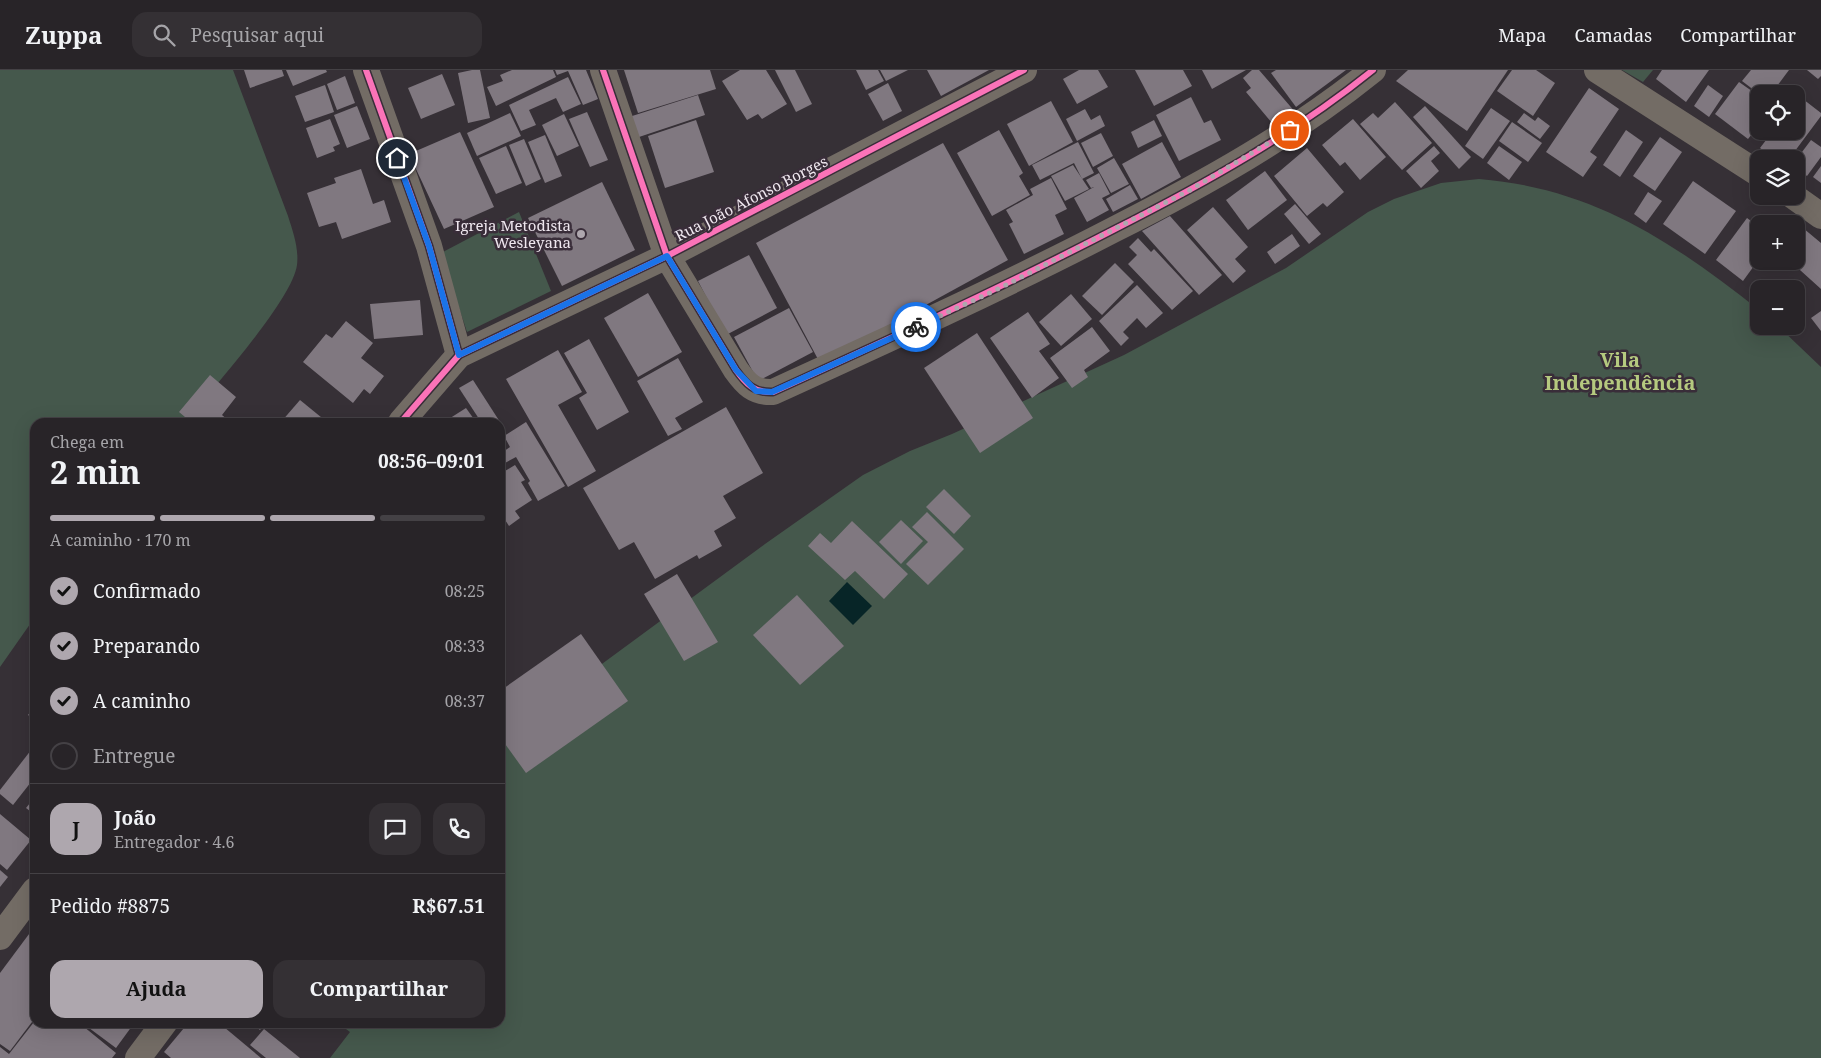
<!DOCTYPE html>
<html lang="pt">
<meta charset="utf-8">
<style>
body{margin:0;font-family:"Noto Serif",serif;background:#343034;color:#f1f3f6;height:100vh;display:flex;flex-direction:column;font-size:19px;white-space:nowrap}
*{box-sizing:border-box;margin:0}
p{font-size:16px;color:#a5a4a8}
.icon{flex:none;width:28px;height:28px;fill:none;stroke:currentColor;stroke-width:2;stroke-linecap:round;stroke-linejoin:round}
.map{position:relative;flex:1;overflow:hidden}
.sheet{position:absolute;left:30px;top:348px;width:475px;height:610px;display:flex;flex-direction:column;background:#282428;border-radius:15px;box-shadow:0 5px 20px #0002,0 0 0 1px #444145}
.sheet>*{flex:none}
.buttons{position:absolute;left:1750px;top:15px;display:grid;gap:10px}
.buttons a{display:grid;place-items:center;width:55px;height:55px;border-radius:10px;background:#282428;box-shadow:0 5px 20px #0002,0 0 0 1px #444145;font-size:25px}
.pin{position:absolute;display:grid;place-items:center;width:42px;height:42px;color:#fff;margin:-21px;border:2px solid #fff;border-radius:50%;box-shadow:0 1px 5px #0007}
.courier{position:absolute;display:grid;place-items:center;width:50px;height:50px;margin:-25px;border:4px solid #1a73e8;border-radius:50%;background:#fff;color:#222;box-shadow:0 1px 6px #0007}
.head em{font-style:normal;font-weight:700}
.head div{display:flex;flex-direction:column-reverse}
.head{display:flex;align-items:center;justify-content:space-between;height:85px;padding:0 20px}
h1{font-size:32px;font-weight:700;line-height:38px}
.bar{display:grid;grid-template-columns:repeat(4,1fr);gap:8px 5px;align-content:center;height:60px;padding:0 20px}
.bar i{height:6px;border-radius:4px;background:#444145}
.bar .on{background:#aea7ae}
.bar p{grid-column:span 4}
.line{display:flex;align-items:center;gap:12px;padding:0 20px;border-top:1px solid #444145}
.line div{flex:1}
.round{display:grid;place-items:center;flex:none;width:52px;height:52px;border-radius:15px;background:#343034}
ol{padding:0 20px;list-style:none}
li{display:flex;align-items:center;gap:15px;height:55px}
li p{margin-inline-start:auto}
li .icon{padding:5px;border-radius:50%;background:#aea7ae;color:#111;stroke-width:4}
li:last-child{color:#a5a4a8}
li i{width:28px;height:28px;border:2px solid #444145;border-radius:50%}
.cta{display:flex;gap:10px;margin-top:auto;padding:10px 20px}
.cta a{flex:1;height:58px;border-radius:15px;background:#aea7ae;color:#111;font-size:20px;font-weight:700;line-height:58px;text-align:center}
.cta a+a{background:#343034;color:#f1f3f6}
header{display:flex;align-items:center;gap:30px;box-sizing:border-box;height:70px;padding:0 25px;background:#282428;border-bottom:1px solid #444145}
header strong{font-size:24px}
nav{display:flex;gap:28px;margin-inline-start:auto;font-size:18px}
.search{width:350px;height:45px;background:#343034;display:flex;align-items:center;gap:12px;box-sizing:border-box;padding:0 18px;border-radius:15px;color:#a5a4a8;font-size:19px}
.map>svg:first-child{display:block}
.green{fill:#45584c}
.water{fill:#072527}
.building{fill:#807880}
.lines{fill:none;stroke-linecap:round;stroke-linejoin:round}
.street{stroke:#736c65;stroke-width:26}
.cycleway-casing{stroke:#392d39;stroke-width:9}
.cycleway{stroke:#fb73b8;stroke-width:6}
.done{stroke:#aea7ae;stroke-width:5;stroke-dasharray:0 9}
.route{stroke:#1a73e8;stroke-width:6}
.poi-dot{fill:#aea7ae;stroke:#392d39;stroke-width:2}
.labels{text-anchor:middle;dominant-baseline:central;stroke-width:5;stroke-linejoin:round;paint-order:stroke}
.street-label{font-size:15px;fill:#efe7ef;stroke:#392d39}
.poi-label{font-size:15px;fill:#efe7ef;stroke:#392d39;text-anchor:end}
.district-label{font-size:20px;font-weight:bold;fill:#b5c97f;stroke:#392d39}
</style>
<header>
<strong>Zuppa</strong>
<div class="search"><svg class="icon" aria-label="search" viewBox="0 0 24 24"><circle cx="10" cy="10" r="6"/><path d="M15 15l6 6"/></svg>Pesquisar aqui</div>
<nav><a>Mapa</a><a>Camadas</a><a>Compartilhar</a></nav>
</header>
<div class="map">
<svg width="1821" height="988" viewBox="0 0 1821 988">
<rect width="100%" height="100%" fill="#363036"/>
<g class="green">
<path d="M0 0H233L288 146C293 162 299 178 297 195 292 231 211 320 185 352H35V547L0 597Z"/>
<path d="M1622 0H1653L1643 12Z"/>
<path d="M1479 109C1592 118 1672 171 1759 240V256H1778L1821 297V988H330L350 962 338 953 500 952V669L765 474 863 405 910 381 952 364 1124 285 1286 198 1368 142 1394 129 1441 113Z"/>
<path d="M519 142 551 221 467 262 441 183Z"/>
</g>
<path class="water" d="M847 512 872 536 853 555 829 531Z"/>
<g class="building">
<path d="M244 0H282L284 6 250 18Z"/>
<path d="M286 0H326L327 2 293 16Z"/>
<path d="M472 0H480L490 48 468 53 458 3Z"/>
<path d="M512 0H553L556 7 496 36 487 17 503 11 500 5Z"/>
<path d="M555 0H586L598 29 583 35 568 1 557 5Z"/>
<path d="M624 0H710L716 19 638 43Z"/>
<path d="M740 0H766L787 34 762 49 758 44 747 50 722 11Z"/>
<path d="M775 0H795L812 34 796 42Z"/>
<path d="M856 0H878L884 11 866 20Z"/>
<path d="M880 0H908L886 11Z"/>
<path d="M927 0H989L941 26Z"/>
<path d="M1079 0H1098L1108 17 1077 34 1063 9Z"/>
<path d="M1135 0H1183L1192 16 1154 36Z"/>
<path d="M1202 0H1246L1212 19Z"/>
<path d="M1252 0H1259L1296 43 1277 59 1246 22 1251 18 1243 8Z"/>
<path d="M1276 0H1346L1296 37 1271 3Z"/>
<path d="M1408 0H1508L1467 61 1396 11Z"/>
<path d="M1512 0H1536L1555 13 1533 46 1497 21Z"/>
<path d="M1662 0H1709L1686 32 1656 9Z"/>
<path d="M1751 0H1789L1771 24H1759L1742 11Z"/>
<path d="M1807 0H1821V6L1818 9Z"/>
<path d="M442 4 455 35 421 49 408 18Z"/>
<path d="M345 6 355 33 337 40 327 14Z"/>
<path d="M568 7 581 34 563 42 556 28 529 40 536 55 521 61 509 35Z"/>
<path d="M1739 12 1759 26V55L1748 69 1715 44Z"/>
<path d="M888 13 902 41 883 51 868 24Z"/>
<path d="M325 15 334 42 305 52 295 26Z"/>
<path d="M1708 15 1723 26 1709 47 1694 36Z"/>
<path d="M1589 18 1619 39 1590 82 1597 87 1583 107 1546 82Z"/>
<path d="M698 25 705 45 636 68 629 47Z"/>
<path d="M1799 26 1821 43V46L1789 89H1775L1760 78 1773 61H1796V30Z"/>
<path d="M1191 27 1204 53 1211 50 1221 70 1179 91 1156 45Z"/>
<path d="M1051 31 1073 72 1029 96 1007 54Z"/>
<path d="M1395 32 1432 73 1402 100 1360 54 1373 43 1378 48Z"/>
<path d="M357 36 370 69 347 78 334 45Z"/>
<path d="M1425 36 1471 87 1459 99 1413 47Z"/>
<path d="M1491 38 1510 51 1483 89 1465 76Z"/>
<path d="M1085 39 1091 50 1100 45 1105 56 1077 71 1066 49Z"/>
<path d="M587 42 608 90 590 97 569 49Z"/>
<path d="M510 43 521 66 477 86 467 63Z"/>
<path d="M1524 43 1535 51 1538 47 1550 56 1540 69 1517 52Z"/>
<path d="M564 44 579 76 557 86 542 55Z"/>
<path d="M330 49 340 74 333 77 335 81 317 88 306 58Z"/>
<path d="M1353 49 1386 87 1360 110 1345 92 1340 96 1322 75Z"/>
<path d="M696 50 714 102 665 118 648 66Z"/>
<path d="M1154 50 1162 66 1138 78 1131 62Z"/>
<path d="M1512 52 1542 73 1528 92 1499 71Z"/>
<path d="M999 60 1023 103 1019 106 1030 125 992 146 957 83Z"/>
<path d="M1626 60 1643 72 1620 107 1603 95Z"/>
<path d="M460 62 494 137 444 159 409 84Z"/>
<path d="M1101 63 1113 86 1093 97 1081 73Z"/>
<path d="M545 65 562 106 545 113 528 72Z"/>
<path d="M1660 67 1682 82 1655 121 1633 106Z"/>
<path d="M524 69 541 109 526 116 509 75Z"/>
<path d="M1811 70 1821 77V87L1807 106 1796 98V90Z"/>
<path d="M1078 72 1094 103 1082 109 1074 93 1040 110 1032 95Z"/>
<path d="M1162 72 1181 107 1141 129 1122 94Z"/>
<path d="M943 73 1008 190 820 293 756 173Z"/>
<path d="M506 76 522 113 496 124 479 88Z"/>
<path d="M1434 76 1440 83 1431 91 1439 101 1421 118 1406 101Z"/>
<path d="M1499 76 1522 92 1509 110 1487 93Z"/>
<path d="M1307 78 1344 122 1327 137 1323 133 1307 146 1274 106Z"/>
<path d="M1114 88 1129 114 1111 123 1097 98Z"/>
<path d="M1073 95 1089 119 1065 131 1051 106Z"/>
<path d="M1821 96V113L1813 107Z"/>
<path d="M361 99 373 134 384 130 391 152 342 169 336 152 319 157 307 123 336 113 334 108Z"/>
<path d="M1265 101 1287 130 1248 160 1226 130Z"/>
<path d="M1099 103 1110 124 1102 128 1109 140 1087 152 1074 128 1094 117 1091 118 1086 110Z"/>
<path d="M1051 108 1067 139 1055 145 1064 164 1024 184 1009 154 1013 152 1006 140 1033 125 1030 119Z"/>
<path d="M1693 111 1736 141 1705 184 1663 154Z"/>
<path d="M602 112 635 180 562 216 528 148Z"/>
<path d="M1130 115 1138 129 1113 142 1106 129Z"/>
<path d="M1648 122 1662 131 1646 153 1634 144Z"/>
<path d="M1295 134 1321 164 1309 174 1284 144Z"/>
<path d="M1213 137 1248 177 1235 189 1246 201 1233 213 1187 160Z"/>
<path d="M1170 146 1222 205 1199 225 1142 161Z"/>
<path d="M1747 148 1759 157V189L1743 211 1716 190Z"/>
<path d="M1803 158 1821 173V219L1790 191H1796V166Z"/>
<path d="M1292 164 1300 176 1275 194 1267 182Z"/>
<path d="M1138 168 1151 182 1154 179 1193 221 1172 240 1128 194 1137 185 1129 177Z"/>
<path d="M749 185 777 238 726 265 698 211Z"/>
<path d="M1115 193 1134 212 1102 245 1082 226Z"/>
<path d="M1137 215 1163 243 1146 258 1137 248 1123 262 1129 268 1121 276 1099 251Z"/>
<path d="M648 223 682 282 638 307 604 248Z"/>
<path d="M1071 224 1092 249 1061 276 1039 252Z"/>
<path d="M420 230 423 265 374 269 370 234Z"/>
<path d="M789 238 813 282 758 311 734 267Z"/>
<path d="M1821 241V261L1811 248Z"/>
<path d="M1028 242 1050 274 1039 281 1059 308 1032 328 990 268Z"/>
<path d="M346 251 373 273 361 288 384 306 370 324 364 319 353 333 303 292 326 264 332 268Z"/>
<path d="M1092 257 1110 281 1084 300 1088 307 1072 318 1050 288Z"/>
<path d="M977 263 1033 348 980 383 924 298Z"/>
<path d="M589 269 629 342 597 360 579 328 587 323 564 283Z"/>
<path d="M558 280 582 322 558 335 596 401 568 417 506 309Z"/>
<path d="M678 288 703 332 675 348 682 359 668 366 637 311Z"/>
<path d="M210 305 236 327 222 345 229 351 191 352 179 342Z"/>
<path d="M473 310 500 352H481L459 318Z"/>
<path d="M300 330 327 352H281Z"/>
<path d="M726 337 763 403 723 426 736 448 714 461 722 476 699 489 697 485 655 509 634 472 619 480 583 418Z"/>
<path d="M466 338 476 352H444Z"/>
<path d="M526 352 565 416 538 431 528 413 530 411 516 387 505 393 500 384 510 377 504 366Z"/>
<path d="M500 353 505 362 500 364 504 372 500 374Z"/>
<path d="M515 395 525 410 521 412 532 430 515 441 520 448 509 456 500 442V404Z"/>
<path d="M944 419 971 446 954 464 926 437Z"/>
<path d="M927 442 964 479 928 515 906 494 928 472 912 457Z"/>
<path d="M901 450 923 471 901 494 879 472Z"/>
<path d="M852 451 908 504 884 529 855 501 845 510 808 476 820 463 831 473Z"/>
<path d="M677 504 718 572 684 591 644 524Z"/>
<path d="M797 525 844 576 800 615 753 565Z"/>
<path d="M581 564 628 631 526 703 500 667V621Z"/>
<path d="M35 636V650L28 645Z"/>
<path d="M35 675V707L13 735 0 724V720Z"/>
<path d="M35 727V745L26 738Z"/>
<path d="M0 744 31 770 7 800 0 794Z"/>
<path d="M0 800 8 807 0 817Z"/>
<path d="M35 856V948L10 981 0 974V903Z"/>
<path d="M34 952H78L116 983 112 988H0V977L9 984Z"/>
<path d="M81 952H135L116 978Z"/>
<path d="M189 952H218L261 988H171L164 982Z"/>
<path d="M250 952H266L260 960Z"/>
<path d="M264 959 300 988H266L250 975Z"/>
</g>
<g class="lines">
<g class="street">
<path d="M366 0 429 176 459 285"/>
<path d="M603 0 667 186 736 300C746 314 754 323 773 322 887 270 1001 218 1113 160 1204 114 1294 64 1373 0"/>
<path d="M1597 0 1759 104"/>
<path d="M1793 126 1821 146"/>
<path d="M401 352 459 285 667 186 1024 0"/>
<path d="M0 867 35 820"/>
<path d="M138 988 165 952"/>
</g>
<defs>
<g id="cycleway">
<path d="M366 0 429 176 459 285"/>
<path d="M603 0 667 186 736 300C746 314 754 323 773 322 887 270 1001 218 1113 160 1204 114 1294 64 1373 0"/>
<path d="M401 352 459 285 667 186 1024 0"/>
</g>
</defs>
<use href="#cycleway" class="cycleway-casing"/>
<use href="#cycleway" class="cycleway"/>
</g>
<g class="lines">
<path class="done" d="M916 257 1000 218 1190 120 1290 60"/>
<path class="route" d="M397 88 429 176 459 285 667 186 736 300 756 321 772 322 916 257"/>
</g>
<circle class="poi-dot" cx="581" cy="164" r="5"/>
<g class="labels">
<g class="street-label">
<text transform="translate(751 128) rotate(-27)">Rua João Afonso Borges</text>
</g>
<g class="poi-label">
<text x="571" y="155">Igreja Metodista<tspan x="571" dy="17">Wesleyana</tspan></text>
</g>
<g class="district-label">
<text x="1620" y="289">Vila<tspan x="1620" dy="23">Independência</tspan></text>
</g>
</g>
</svg>
<div class="buttons">
<a><svg class="icon" aria-label="locate" viewBox="0 0 24 24"><circle cx="12" cy="12" r="6"/><path d="M12 2v4M12 18v4M2 12h4M18 12h4"/></svg></a>
<a><svg class="icon" aria-label="layers" viewBox="0 0 24 24"><path d="M12 4l9 5-9 5-9-5zM3 14l9 5 9-5"/></svg></a>
<a>+</a>
<a>−</a>
</div>
<div class="pin" style="left:1290px;top:60px;background:#ea580c"><svg class="icon" aria-label="bag" viewBox="0 0 24 24"><path d="M5 8h14l-1 12H6zM9 8a3 3 0 0 1 6 0"/></svg></div>
<div class="pin" style="left:397px;top:88px;background:#1f2937"><svg class="icon" aria-label="home" viewBox="0 0 24 24"><path d="M3 11l9-7 9 7M6 9v11h12V9"/></svg></div>
<div class="courier" style="left:916px;top:257px"><svg class="icon" aria-label="bike" viewBox="0 0 24 24"><circle cx="6" cy="16" r="4"/><circle cx="18" cy="16" r="4"/><path d="M6 16l4-8h5l3 8M10 8l3 8H6M13 5h3"/></svg></div>
<section class="sheet">
<div class="head"><div><h1>2 min</h1><p>Chega em</p></div><em>08:56–09:01</em></div>
<div class="bar"><i class="on"></i><i class="on"></i><i class="on"></i><i></i><p>A caminho · 170 m</p></div>
<ol>
<li><svg class="icon" aria-label="check" viewBox="0 0 24 24"><path d="M5 12l5 5 9-10"/></svg>Confirmado<p>08:25</p></li>
<li><svg class="icon" aria-label="check" viewBox="0 0 24 24"><path d="M5 12l5 5 9-10"/></svg>Preparando<p>08:33</p></li>
<li><svg class="icon" aria-label="check" viewBox="0 0 24 24"><path d="M5 12l5 5 9-10"/></svg>A caminho<p>08:37</p></li>
<li><i></i>Entregue</li>
</ol>
<div class="line" style="height:90px"><b class="round" style="background:#aea7ae;color:#111">J</b><div><b>João</b><p>Entregador · 4.6</p></div><a class="round"><svg class="icon" aria-label="chat" viewBox="0 0 24 24"><path d="M4 5h16v11H9l-5 4z"/></svg></a><a class="round"><svg class="icon" aria-label="phone" viewBox="0 0 24 24"><path d="M5 4h4l2 5-3 2q2 4 5 5l2-3 5 2v4C11 20 4 13 5 4z"/></svg></a></div>
<div class="line" style="height:65px"><div>Pedido #8875</div><b>R$67.51</b></div>
<div class="cta"><a>Ajuda</a><a>Compartilhar</a></div>
</section>
</div>
